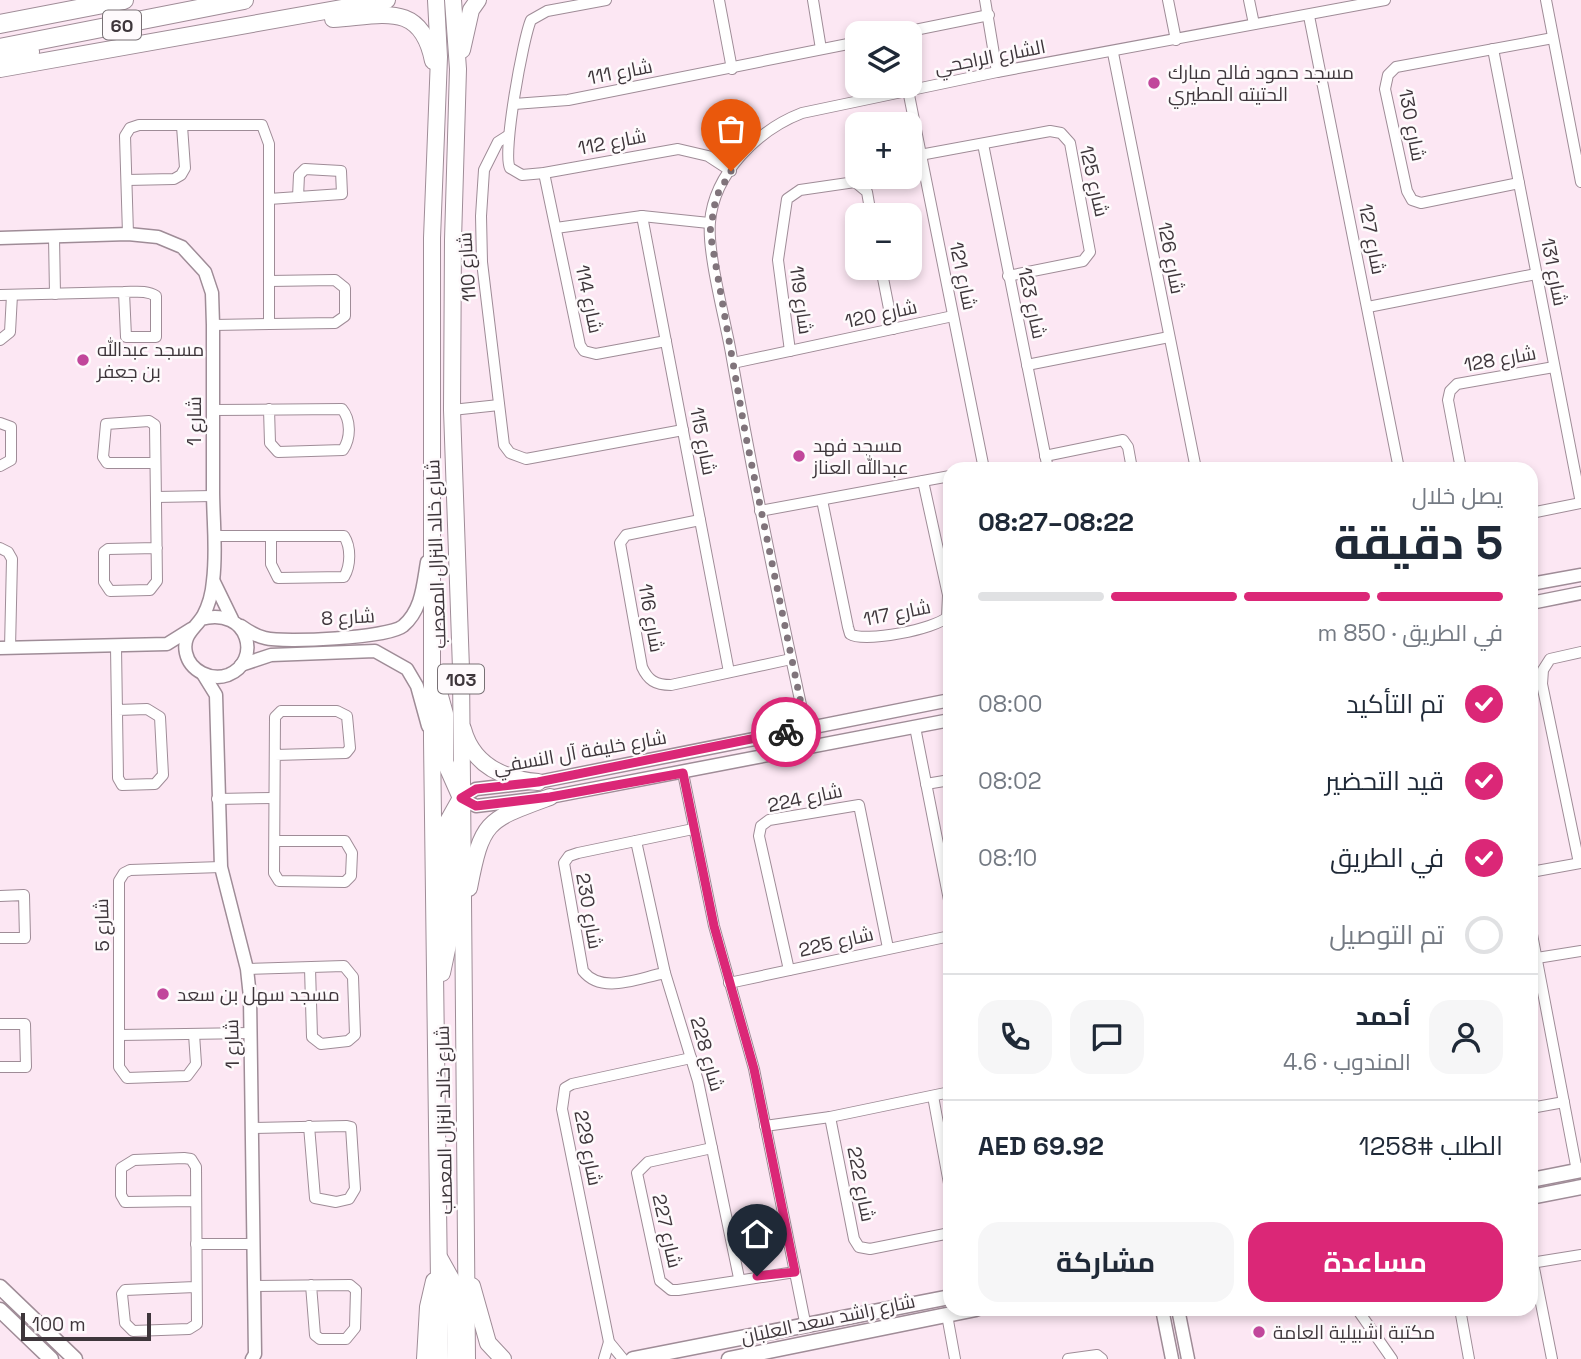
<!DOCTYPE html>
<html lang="ar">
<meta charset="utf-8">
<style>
body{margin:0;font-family:"Space Grotesk",Cairo,sans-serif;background:#f6f6f7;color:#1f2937;direction:rtl;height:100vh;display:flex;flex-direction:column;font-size:26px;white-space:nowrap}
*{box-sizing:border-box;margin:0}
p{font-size:23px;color:#747a83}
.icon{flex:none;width:38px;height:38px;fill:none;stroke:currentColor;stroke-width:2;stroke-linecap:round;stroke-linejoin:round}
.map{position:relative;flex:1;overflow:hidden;direction:ltr}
.drawer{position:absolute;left:943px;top:462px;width:595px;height:854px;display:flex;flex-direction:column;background:#fff;border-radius:21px;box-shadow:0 4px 10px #0003;direction:rtl}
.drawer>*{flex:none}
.buttons{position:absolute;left:845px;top:21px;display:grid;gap:14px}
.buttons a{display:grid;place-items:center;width:77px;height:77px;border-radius:14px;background:#fff;box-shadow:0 4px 10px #0003;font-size:35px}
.scale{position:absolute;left:21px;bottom:18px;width:130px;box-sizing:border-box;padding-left:7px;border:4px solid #3e363b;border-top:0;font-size:19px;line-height:24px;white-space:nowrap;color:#3e363b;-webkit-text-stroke:5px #fefafc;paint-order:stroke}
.pin{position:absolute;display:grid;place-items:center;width:60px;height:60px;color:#fff;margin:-72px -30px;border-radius:50% 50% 50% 0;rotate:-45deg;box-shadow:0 0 7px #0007}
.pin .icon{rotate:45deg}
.courier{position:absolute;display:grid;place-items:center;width:70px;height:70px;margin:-35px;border:5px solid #db2777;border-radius:50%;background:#fff;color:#222;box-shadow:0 2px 9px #0007}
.headline em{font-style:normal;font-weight:700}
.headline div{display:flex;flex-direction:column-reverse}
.headline{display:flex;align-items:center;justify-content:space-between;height:119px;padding:0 35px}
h1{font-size:46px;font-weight:700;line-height:52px}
.bar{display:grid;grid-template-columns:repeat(4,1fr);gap:10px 7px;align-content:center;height:84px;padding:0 35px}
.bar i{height:9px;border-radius:5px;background:#e0e1e3}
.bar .current{background:#db2777}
.bar p{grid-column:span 4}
.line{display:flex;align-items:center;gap:18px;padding:0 35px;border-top:2px solid #e0e1e3}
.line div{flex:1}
.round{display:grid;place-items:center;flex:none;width:74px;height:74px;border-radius:21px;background:#f6f6f7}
ol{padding:0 35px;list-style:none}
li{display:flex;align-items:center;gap:21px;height:77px}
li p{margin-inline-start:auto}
li .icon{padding:7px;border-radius:50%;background:#db2777;color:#fff;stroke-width:4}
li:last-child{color:#747a83}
li i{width:38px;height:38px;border:4px solid #e0e1e3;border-radius:50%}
.cta{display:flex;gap:14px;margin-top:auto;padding:14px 35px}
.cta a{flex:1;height:80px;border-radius:21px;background:#db2777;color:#fff;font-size:28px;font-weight:700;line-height:80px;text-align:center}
.cta a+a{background:#f6f6f7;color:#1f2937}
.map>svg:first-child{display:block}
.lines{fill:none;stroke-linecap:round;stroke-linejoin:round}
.minor-casing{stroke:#9f8c97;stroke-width:12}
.tertiary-casing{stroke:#9f8c97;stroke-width:15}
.secondary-casing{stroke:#9f8c97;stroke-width:17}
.primary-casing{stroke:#9f8c97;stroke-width:18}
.motorway-casing{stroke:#9f8c97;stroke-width:20}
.minor{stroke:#fff;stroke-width:10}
.tertiary{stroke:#fff;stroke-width:12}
.secondary{stroke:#fff;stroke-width:14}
.primary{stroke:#fff;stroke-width:16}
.motorway{stroke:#fff;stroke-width:18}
.done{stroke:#80747b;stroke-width:7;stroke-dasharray:0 12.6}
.route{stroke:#db2777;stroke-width:9}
.poi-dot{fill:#c1479b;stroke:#fefafc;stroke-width:2.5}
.labels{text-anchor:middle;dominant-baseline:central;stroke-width:5;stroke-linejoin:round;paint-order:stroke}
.shield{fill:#fefafc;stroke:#787175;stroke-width:2}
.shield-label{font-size:18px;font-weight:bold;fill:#3e363b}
.street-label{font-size:19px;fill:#3e363b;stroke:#fefafc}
.poi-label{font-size:19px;fill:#3e363b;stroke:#fefafc;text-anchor:start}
</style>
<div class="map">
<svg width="1581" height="1359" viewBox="0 0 1581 1359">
<rect width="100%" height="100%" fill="#fce7f3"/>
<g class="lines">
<defs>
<g id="minor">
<path d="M606 0 547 11 531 20C523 38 502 154 510 168L522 175 544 173 678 149 708 156 731 171"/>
<path d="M719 0 732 69"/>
<path d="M813 0 821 49"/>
<path d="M985 0 997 72"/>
<path d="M1168 0 1176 40"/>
<path d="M1249 0 1254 24"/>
<path d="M1546 0 1581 182"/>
<path d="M1309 16 1399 469"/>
<path d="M900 33 989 15"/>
<path d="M1493 49 1581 503"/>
<path d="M1113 53 1196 469"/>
<path d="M908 90 984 469"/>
<path d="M514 104 568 100 858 42"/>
<path d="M509 135 498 142 484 170 481 216 482 262 504 445 510 453 526 459 683 430"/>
<path d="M983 144 1048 469"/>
<path d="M920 155 1050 131 1061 133 1070 143 1090 252 1083 261 1008 276"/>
<path d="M305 169 341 171 342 194 298 197 299 175Z"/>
<path d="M544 173 580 345 584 351 596 354 666 341"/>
<path d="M127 180 174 179 181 175 185 168 182 126"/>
<path d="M1519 183 1421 203 1412 200 1407 191 1385 89 1388 75 1396 67 1553 38"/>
<path d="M269 199 298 197"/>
<path d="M642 216 729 672"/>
<path d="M556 228 642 216 709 223"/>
<path d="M128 234 125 136 130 128 139 125H262L269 144V323"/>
<path d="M54 237 55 294"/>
<path d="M881 268 893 329"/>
<path d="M0 295 124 292C135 292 147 290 156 296V337H126L124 292"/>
<path d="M1368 307 1536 274"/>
<path d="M213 325 335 323 345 316V288L335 280 269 281"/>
<path d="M0 340 10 332 12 295"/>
<path d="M790 351 778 260 787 199 800 190 855 182 867 192 871 215"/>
<path d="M733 363 953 316"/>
<path d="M1027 365 1169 337"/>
<path d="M213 410 342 409C351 420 351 438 343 450L278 452 270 443 269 409"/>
<path d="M452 410 499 405"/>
<path d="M0 423 11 427V460L0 466"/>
<path d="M1045 456 1123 440 1128 447 1132 469"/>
<path d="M155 463H107L103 457 106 424 149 421 155 425 157 581 150 590 110 591 104 582V552L108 549 157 548"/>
<path d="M1461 469 1448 400 1450 391 1457 384 1554 367"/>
<path d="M156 497 213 496"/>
<path d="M822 500 848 627 850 634C864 643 936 629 947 617L948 595 923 481"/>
<path d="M760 511 950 476"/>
<path d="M1531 513 1581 503"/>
<path d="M700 520 626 535 620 543 642 667C648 680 655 685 671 685L791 659"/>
<path d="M216 536H344C351 547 351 565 344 577L278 578 271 564V536"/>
<path d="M0 548 8 552 12 559 10 648"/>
<path d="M116 647 118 778 122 785 155 784 163 775 160 717 147 709 118 710"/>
<path d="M915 727 950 905"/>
<path d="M806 728C779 603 753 479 731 353 725 319 707 253 710 222 714 173 758 130 802 113L997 72 1385 0"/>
<path d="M683 773 714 926 754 1069 806 1327"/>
<path d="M926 784 950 780"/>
<path d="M217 799 273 798"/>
<path d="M275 841H345L352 853 351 876 345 882 279 881 274 873 275 717 281 711H337L347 716 350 748 346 753 275 755"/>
<path d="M636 841 665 973 698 1081 739 1278"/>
<path d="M1579 863 1542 684 1543 670 1550 659 1581 652"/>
<path d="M1531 872 1581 863"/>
<path d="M0 896 24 895 25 938H0"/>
<path d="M1531 929 1577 1171"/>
<path d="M1537 958 1581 951"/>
<path d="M247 969 344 966 353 977 355 1035 348 1041 321 1044 312 1037 310 968"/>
<path d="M789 970 759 836 761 826 769 820 859 805 888 948"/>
<path d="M665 973C638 978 602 995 583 971L564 863 569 856 578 853 693 829"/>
<path d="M729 983 950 936"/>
<path d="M0 1024H25L26 1067H0"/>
<path d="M194 1034 196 1064 187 1076 127 1078 119 1067V881L124 873 130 870 221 867"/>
<path d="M120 1035 251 1033"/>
<path d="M933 1096 950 1189"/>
<path d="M1531 1108 1564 1102"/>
<path d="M830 1117 854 1239 859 1247 870 1249 950 1233"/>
<path d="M765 1126 830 1117 950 1092"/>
<path d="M253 1128 347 1126 351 1127 355 1189 349 1199 336 1202 315 1198 309 1126"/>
<path d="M712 1148 648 1162 637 1173 660 1281 671 1290H678L795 1272"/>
<path d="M195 1201 125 1202 121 1195V1168L134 1160 184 1158 191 1159 196 1167 197 1324 189 1329 133 1331 125 1323 122 1294 125 1290 195 1287"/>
<path d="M196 1244H254"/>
<path d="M1531 1263 1581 1255"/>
<path d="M1533 1263 1552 1359"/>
<path d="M255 1286 350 1285 356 1290 355 1328 346 1339H320L315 1335 311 1285"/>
<path d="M1357 1309 1392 1359"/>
<path d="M1460 1309 1469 1359"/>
<path d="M947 1315 955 1359"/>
<path d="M604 1359 609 1342"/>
<path d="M623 1359 609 1342 562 1109 565 1088 572 1084 691 1058"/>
<path d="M1068 1359 1097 1355 1102 1359"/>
</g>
<g id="tertiary">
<path d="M0 238 128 234 158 237 182 247 205 272 212 293 213 325C213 380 213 435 213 490 213 521 217 550 213 581 212 594 209 605 203 616 195 629 182 635 186 653 190 671 211 681 228 675 262 662 250 606 201 619"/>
<path d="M214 582 232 619"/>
<path d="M1531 584 1581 575"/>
<path d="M1531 603 1581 593"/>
<path d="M241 626C248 631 256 636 265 638 284 643 388 638 403 626 422 610 423 585 427 562"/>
<path d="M0 648 167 644 191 629"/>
<path d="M241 665 271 655 375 651 407 669 417 686 428 726"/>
<path d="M203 674 216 695 221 867 247 969 250 997 255 1354 252 1359"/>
<path d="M950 700 538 782 476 789 461 798 476 806 550 797 950 720"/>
<path d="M1162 1309 1172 1359"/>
<path d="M1178 1309 1188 1359"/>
</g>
<g id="secondary">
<path d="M1531 1180 1581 1170"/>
<path d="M1531 1197 1581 1187"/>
<path d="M0 1287 75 1359"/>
<path d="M0 1310 51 1359"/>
<path d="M633 1359 950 1297"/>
<path d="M729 1359 976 1309"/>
</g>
<g id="primary">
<path d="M436 0 439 57 432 238V740L440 1359"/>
<path d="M453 0 458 69 453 240 452 410 461 669 467 1359"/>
<path d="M333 19C381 16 421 0 433 61"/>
<path d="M462 50 471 10 478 0"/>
<path d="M0 69 387 0"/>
<path d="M438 689 445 714V762L461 798 447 823 449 940 442 973"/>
<path d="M463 729C473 766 504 779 538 782"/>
<path d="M469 888C482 820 487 820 550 797"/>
<path d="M440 1259 454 1284 456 1359"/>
<path d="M472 1286 488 1343 503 1359"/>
<path d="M425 1359 428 1307 434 1281"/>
</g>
<g id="motorway">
<path d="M0 24 124 0"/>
<path d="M0 48 244 0"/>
<path d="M0 62 30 52"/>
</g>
</defs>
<use href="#minor" class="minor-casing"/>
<use href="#tertiary" class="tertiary-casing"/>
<use href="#secondary" class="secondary-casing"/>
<use href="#primary" class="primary-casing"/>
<use href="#motorway" class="motorway-casing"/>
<use href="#minor" class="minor"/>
<use href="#tertiary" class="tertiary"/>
<use href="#secondary" class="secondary"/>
<use href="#primary" class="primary"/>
<use href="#motorway" class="motorway"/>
</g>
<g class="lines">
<path class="done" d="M731 171 716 197 710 232 746 437 806 728 786 732"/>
<path class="route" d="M757 1276 795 1272 754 1069 714 926 683 773 550 797 476 806 461 798 476 789 538 782 786 732"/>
</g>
<g class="poi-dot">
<circle cx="1154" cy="83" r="7"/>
<circle cx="83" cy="360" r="7"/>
<circle cx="799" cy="456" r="7"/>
<circle cx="163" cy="994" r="7"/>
<circle cx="1259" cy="1332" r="7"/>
</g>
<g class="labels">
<g class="shield">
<rect x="103" y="10.5" width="38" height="29" rx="5"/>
<rect x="438" y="664.5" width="46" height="29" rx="5"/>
</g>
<g class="shield-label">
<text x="122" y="25">60</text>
<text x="461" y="679">103</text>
</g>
<g class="street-label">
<text transform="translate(990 57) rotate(-11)">الشارع الراجحي</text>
<text transform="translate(620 72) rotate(-11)">شارع 111</text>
<text transform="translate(1412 125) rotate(79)">شارع 130</text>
<text transform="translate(612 142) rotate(-11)">شارع 112</text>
<text transform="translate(1094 181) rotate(77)">شارع 125</text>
<text transform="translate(1372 239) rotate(79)">شارع 127</text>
<text transform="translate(1171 258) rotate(79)">شارع 126</text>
<text transform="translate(467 267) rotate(-94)">شارع 110</text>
<text transform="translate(1554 272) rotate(79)">شارع 131</text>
<text transform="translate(963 276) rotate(78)">شارع 121</text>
<text transform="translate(589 299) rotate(78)">114 شارع</text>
<text transform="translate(801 300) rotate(82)">شارع 119</text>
<text transform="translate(1032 303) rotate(78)">شارع 123</text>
<text transform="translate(881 314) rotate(-12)">شارع 120</text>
<text transform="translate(1500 359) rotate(-10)">شارع 128</text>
<text transform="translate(194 421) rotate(-90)">شارع 1</text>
<text transform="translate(703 441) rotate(79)">شارع 115</text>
<text transform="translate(436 554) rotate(-92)">شارع خالد النزال المعصب</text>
<text transform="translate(897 613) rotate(-11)">شارع 117</text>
<text transform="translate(348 617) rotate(-3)">شارع 8</text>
<text transform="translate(651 618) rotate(80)">شارع 116</text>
<text transform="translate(580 752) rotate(-10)">شارع خليفة آل النسفي</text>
<text transform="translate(805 798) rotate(-12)">شارع 224</text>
<text transform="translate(589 911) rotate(80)">شارع 230</text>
<text transform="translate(102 925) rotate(-91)">شارع 5</text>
<text transform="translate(836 942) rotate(-13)">شارع 225</text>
<text transform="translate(232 1044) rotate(-91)">شارع 1</text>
<text transform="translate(707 1054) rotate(74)">شارع 228</text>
<text transform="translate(444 1120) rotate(-91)">شارع خالد النزال المعصب</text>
<text transform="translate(588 1148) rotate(79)">شارع 229</text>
<text transform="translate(861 1184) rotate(79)">شارع 222</text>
<text transform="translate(667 1231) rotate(77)">شارع 227</text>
<text transform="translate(828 1319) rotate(-12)">شارع راشد سعد العلبان</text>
</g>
<g class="poi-label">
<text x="1168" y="72">مسجد حمود فالح مبارك<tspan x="1168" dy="22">الحتيته المطيري</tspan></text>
<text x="97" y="349">مسجد عبدالله<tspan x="97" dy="22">بن جعفر</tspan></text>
<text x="813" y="445">مسجد فهد<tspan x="813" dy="22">عبدالله العناز</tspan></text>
<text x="177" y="994">مسجد سهل بن سعد</text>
<text x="1273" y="1332">مكتبة اشبيلية العامة</text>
</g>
</g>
</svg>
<div class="buttons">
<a><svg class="icon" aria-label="layers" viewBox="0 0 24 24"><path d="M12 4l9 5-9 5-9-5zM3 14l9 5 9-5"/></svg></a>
<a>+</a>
<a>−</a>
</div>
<div class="scale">100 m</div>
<div class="pin" style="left:731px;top:171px;background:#ea580c"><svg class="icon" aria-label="bag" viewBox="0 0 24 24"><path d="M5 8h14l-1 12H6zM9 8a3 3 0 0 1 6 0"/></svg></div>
<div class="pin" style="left:757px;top:1276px;background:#1f2937"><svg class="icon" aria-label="home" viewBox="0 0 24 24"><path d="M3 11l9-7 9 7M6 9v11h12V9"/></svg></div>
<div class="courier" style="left:786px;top:732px"><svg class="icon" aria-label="bike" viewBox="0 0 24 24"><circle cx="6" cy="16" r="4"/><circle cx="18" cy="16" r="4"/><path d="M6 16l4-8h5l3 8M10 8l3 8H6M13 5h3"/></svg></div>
<section class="drawer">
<div class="headline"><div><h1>5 دقيقة</h1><p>يصل خلال</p></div><em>08:22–08:27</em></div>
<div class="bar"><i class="current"></i><i class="current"></i><i class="current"></i><i></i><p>في الطريق · 850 m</p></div>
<ol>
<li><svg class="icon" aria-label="check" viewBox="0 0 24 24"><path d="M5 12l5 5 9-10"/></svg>تم التأكيد<p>08:00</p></li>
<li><svg class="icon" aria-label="check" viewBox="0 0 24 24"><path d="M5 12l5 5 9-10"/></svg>قيد التحضير<p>08:02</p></li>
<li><svg class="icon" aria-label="check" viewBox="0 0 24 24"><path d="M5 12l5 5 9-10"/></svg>في الطريق<p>08:10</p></li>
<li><i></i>تم التوصيل</li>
</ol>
<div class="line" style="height:126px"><a class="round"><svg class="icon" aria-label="person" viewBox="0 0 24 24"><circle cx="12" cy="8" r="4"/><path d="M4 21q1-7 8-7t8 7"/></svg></a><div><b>أحمد</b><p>المندوب · 4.6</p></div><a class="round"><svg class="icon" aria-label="chat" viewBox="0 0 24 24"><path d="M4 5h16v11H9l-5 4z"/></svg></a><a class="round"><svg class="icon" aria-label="phone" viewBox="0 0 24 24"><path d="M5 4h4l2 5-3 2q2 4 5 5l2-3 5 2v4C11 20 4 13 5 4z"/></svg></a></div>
<div class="line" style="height:91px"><div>الطلب #1258</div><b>AED 69.92</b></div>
<div class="cta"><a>مساعدة</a><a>مشاركة</a></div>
</section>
</div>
